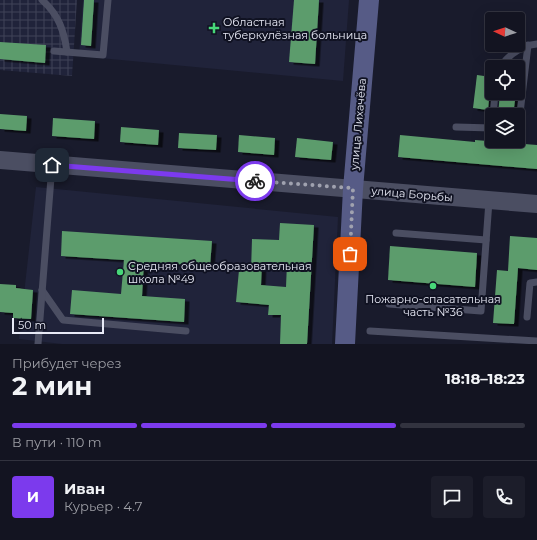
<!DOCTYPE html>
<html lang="ru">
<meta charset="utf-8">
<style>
body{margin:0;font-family:Montserrat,sans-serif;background:#1c1d2a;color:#f1f3f6;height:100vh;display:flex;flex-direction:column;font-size:15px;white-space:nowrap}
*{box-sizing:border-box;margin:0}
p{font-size:13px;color:#9d9ea5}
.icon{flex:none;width:22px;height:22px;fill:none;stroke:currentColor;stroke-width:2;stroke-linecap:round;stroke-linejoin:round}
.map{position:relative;height:344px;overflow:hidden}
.details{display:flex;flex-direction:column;background:#131421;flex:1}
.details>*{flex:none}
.needle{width:26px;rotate:274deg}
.fabs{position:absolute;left:485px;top:12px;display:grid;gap:8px}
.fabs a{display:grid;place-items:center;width:40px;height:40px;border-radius:4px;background:#131421;box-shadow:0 4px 16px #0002,0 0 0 1px #32333f;font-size:20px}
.scale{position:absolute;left:12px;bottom:10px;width:92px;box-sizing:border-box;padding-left:4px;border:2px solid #e8eaf6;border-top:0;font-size:11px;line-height:14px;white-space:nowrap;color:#e8eaf6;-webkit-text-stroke:3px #101222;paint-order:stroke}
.pin{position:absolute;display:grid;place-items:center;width:34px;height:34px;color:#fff;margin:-17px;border-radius:8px;box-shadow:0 2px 6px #0006}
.courier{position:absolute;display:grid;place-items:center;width:40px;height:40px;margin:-20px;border:3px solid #7c3aed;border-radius:50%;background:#fff;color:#222;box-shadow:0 1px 5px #0007}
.overview em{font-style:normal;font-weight:700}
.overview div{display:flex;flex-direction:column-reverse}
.overview{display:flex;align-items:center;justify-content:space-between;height:68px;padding:0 12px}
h1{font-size:26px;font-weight:700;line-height:30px}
.bar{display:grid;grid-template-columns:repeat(4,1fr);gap:6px 4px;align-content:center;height:48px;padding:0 12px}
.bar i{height:5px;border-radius:3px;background:#32333f}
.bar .current{background:#7c3aed}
.bar p{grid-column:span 4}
.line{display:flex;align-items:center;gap:10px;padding:0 12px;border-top:1px solid #32333f}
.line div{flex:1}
.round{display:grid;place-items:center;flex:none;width:42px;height:42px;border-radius:4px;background:#1c1d2a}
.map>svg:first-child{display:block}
.built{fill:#20233a}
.industrial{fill:url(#industrial-grid)}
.building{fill:#5c9c6c;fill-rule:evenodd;filter:url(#shadow)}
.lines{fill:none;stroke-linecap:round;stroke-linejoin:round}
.service{stroke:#4b4e62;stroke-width:7}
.tertiary{stroke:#4b4e62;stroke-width:18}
.secondary{stroke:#565b86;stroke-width:20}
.done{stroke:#a0a2af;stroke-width:4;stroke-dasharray:0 7.2}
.route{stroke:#7c3aed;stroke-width:5}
.poi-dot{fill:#47d779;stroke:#101222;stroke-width:1.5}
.labels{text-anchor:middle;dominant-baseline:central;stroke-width:4;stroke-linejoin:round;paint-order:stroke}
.poi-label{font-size:11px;fill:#e8eaf6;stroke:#101222;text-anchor:start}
.street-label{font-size:11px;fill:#e8eaf6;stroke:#101222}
</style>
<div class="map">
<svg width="537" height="344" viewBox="0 0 537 344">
<defs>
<pattern id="industrial-grid" width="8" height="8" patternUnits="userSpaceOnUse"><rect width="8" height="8" fill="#20233a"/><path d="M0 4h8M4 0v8" fill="none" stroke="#404357"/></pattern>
<filter id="shadow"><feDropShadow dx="4.5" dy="2.5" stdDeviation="0" flood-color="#0009"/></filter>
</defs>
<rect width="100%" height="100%" fill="#191b2c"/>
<g class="built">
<path d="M83 0H349L343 81 79 56Z"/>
<path d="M36 187 338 217 332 344H62L19 339Z"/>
</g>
<path class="industrial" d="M0 0H77L72 76 0 70Z"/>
<g class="building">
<path d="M84 0H94L91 46 81 45Z"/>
<path d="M294 0H319L315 64 289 62Z"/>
<path d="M0 42 46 45 45 63 0 59Z"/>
<path d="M477 75 491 77 488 110 473 108Z"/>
<path d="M500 93H516L513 115H498Z"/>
<path d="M0 114 27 116 26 131 0 129Z"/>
<path d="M53 118 95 121 94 139 52 136Z"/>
<path d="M121 127 159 130 158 145 120 142Z"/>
<path d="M179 133 217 135 216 150 178 148Z"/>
<path d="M239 135 275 138 274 155 238 152Z"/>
<path d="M400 135 475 142V140L537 145V169L398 157Z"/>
<path d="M297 138 333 142 331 160 295 157Z"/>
<path d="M280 223 314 225 307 344H280L281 315H268L269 305 236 302 239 270 251 271 252 239 279 240ZM262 262 287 263 286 287 261 285Z"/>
<path d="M62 231 212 241 210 266 144 262 142 296 185 299 184 322 70 314 72 290 121 294 124 260 61 256Z"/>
<path d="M510 236 537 238V270L518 268 514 324 493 323 497 270 508 271Z"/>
<path d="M390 246 477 253 475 287 388 280Z"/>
<path d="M0 284 16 285V288L33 290 31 319 13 318V313L0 312Z"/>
</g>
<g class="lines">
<g class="service">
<path d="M42 0C59 15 64 31 67 52"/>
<path d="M54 51 103 55 108 0"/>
<path d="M500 67C509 55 521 45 537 44"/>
<path d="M493 115 495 93"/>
<path d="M456 127 492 128"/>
<path d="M518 130 528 45"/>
<path d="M396 233 486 240"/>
<path d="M42 290 63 320 186 331"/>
<path d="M389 304 481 311 489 201"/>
<path d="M527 317 530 283 537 282"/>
<path d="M370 331 537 341"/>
<path d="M38 344 52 165"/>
</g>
<path class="tertiary" d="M0 160 537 204"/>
<path class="secondary" d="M345 344 353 189 369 0"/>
</g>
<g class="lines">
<path class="done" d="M255 181 353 188 350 254"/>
<path class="route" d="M52 165 255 181"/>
</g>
<g class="poi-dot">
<path d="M212 22h4v4h4v4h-4v4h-4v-4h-4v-4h4z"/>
<circle cx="120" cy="272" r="4"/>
<circle cx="433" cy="286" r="4"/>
</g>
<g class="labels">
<g class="poi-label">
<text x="223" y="22">Областная<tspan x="223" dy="13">туберкулёзная больница</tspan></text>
<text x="128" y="266">Средняя общеобразовательная<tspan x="128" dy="13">школа №49</tspan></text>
<text x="433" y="299" text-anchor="middle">Пожарно-спасательная<tspan x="433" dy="13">часть №36</tspan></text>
</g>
<g class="street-label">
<text transform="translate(358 124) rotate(-85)">улица Лихачёва</text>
<text transform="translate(412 194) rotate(5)">улица Борьбы</text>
</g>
</g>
</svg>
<div class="fabs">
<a><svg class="needle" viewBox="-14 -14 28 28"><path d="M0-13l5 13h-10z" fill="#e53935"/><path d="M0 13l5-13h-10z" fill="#9d9ea5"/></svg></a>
<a><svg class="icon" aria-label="locate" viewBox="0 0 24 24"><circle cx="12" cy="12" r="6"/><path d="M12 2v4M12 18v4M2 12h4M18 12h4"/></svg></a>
<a><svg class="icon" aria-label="layers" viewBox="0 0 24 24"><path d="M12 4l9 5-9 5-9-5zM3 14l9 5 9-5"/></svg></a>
</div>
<div class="scale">50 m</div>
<div class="pin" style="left:350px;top:254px;background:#ea580c"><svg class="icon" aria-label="bag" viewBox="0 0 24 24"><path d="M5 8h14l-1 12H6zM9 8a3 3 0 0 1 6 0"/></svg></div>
<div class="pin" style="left:52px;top:165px;background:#1f2937"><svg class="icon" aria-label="home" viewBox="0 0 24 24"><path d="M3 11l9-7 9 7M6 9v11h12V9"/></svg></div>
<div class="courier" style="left:255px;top:181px"><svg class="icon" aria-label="bike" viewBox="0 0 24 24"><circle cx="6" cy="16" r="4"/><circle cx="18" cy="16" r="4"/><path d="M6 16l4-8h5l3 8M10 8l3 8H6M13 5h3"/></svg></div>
</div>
<section class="details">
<div class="overview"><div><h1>2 мин</h1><p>Прибудет через</p></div><em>18:18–18:23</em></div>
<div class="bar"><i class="current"></i><i class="current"></i><i class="current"></i><i></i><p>В пути · 110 m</p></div>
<div class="line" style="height:72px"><b class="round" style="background:#7c3aed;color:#fff">И</b><div><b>Иван</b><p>Курьер · 4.7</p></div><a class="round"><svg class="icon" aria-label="chat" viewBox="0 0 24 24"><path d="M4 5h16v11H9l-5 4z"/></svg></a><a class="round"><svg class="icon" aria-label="phone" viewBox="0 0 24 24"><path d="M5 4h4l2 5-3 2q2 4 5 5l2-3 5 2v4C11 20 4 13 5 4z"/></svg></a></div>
</section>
